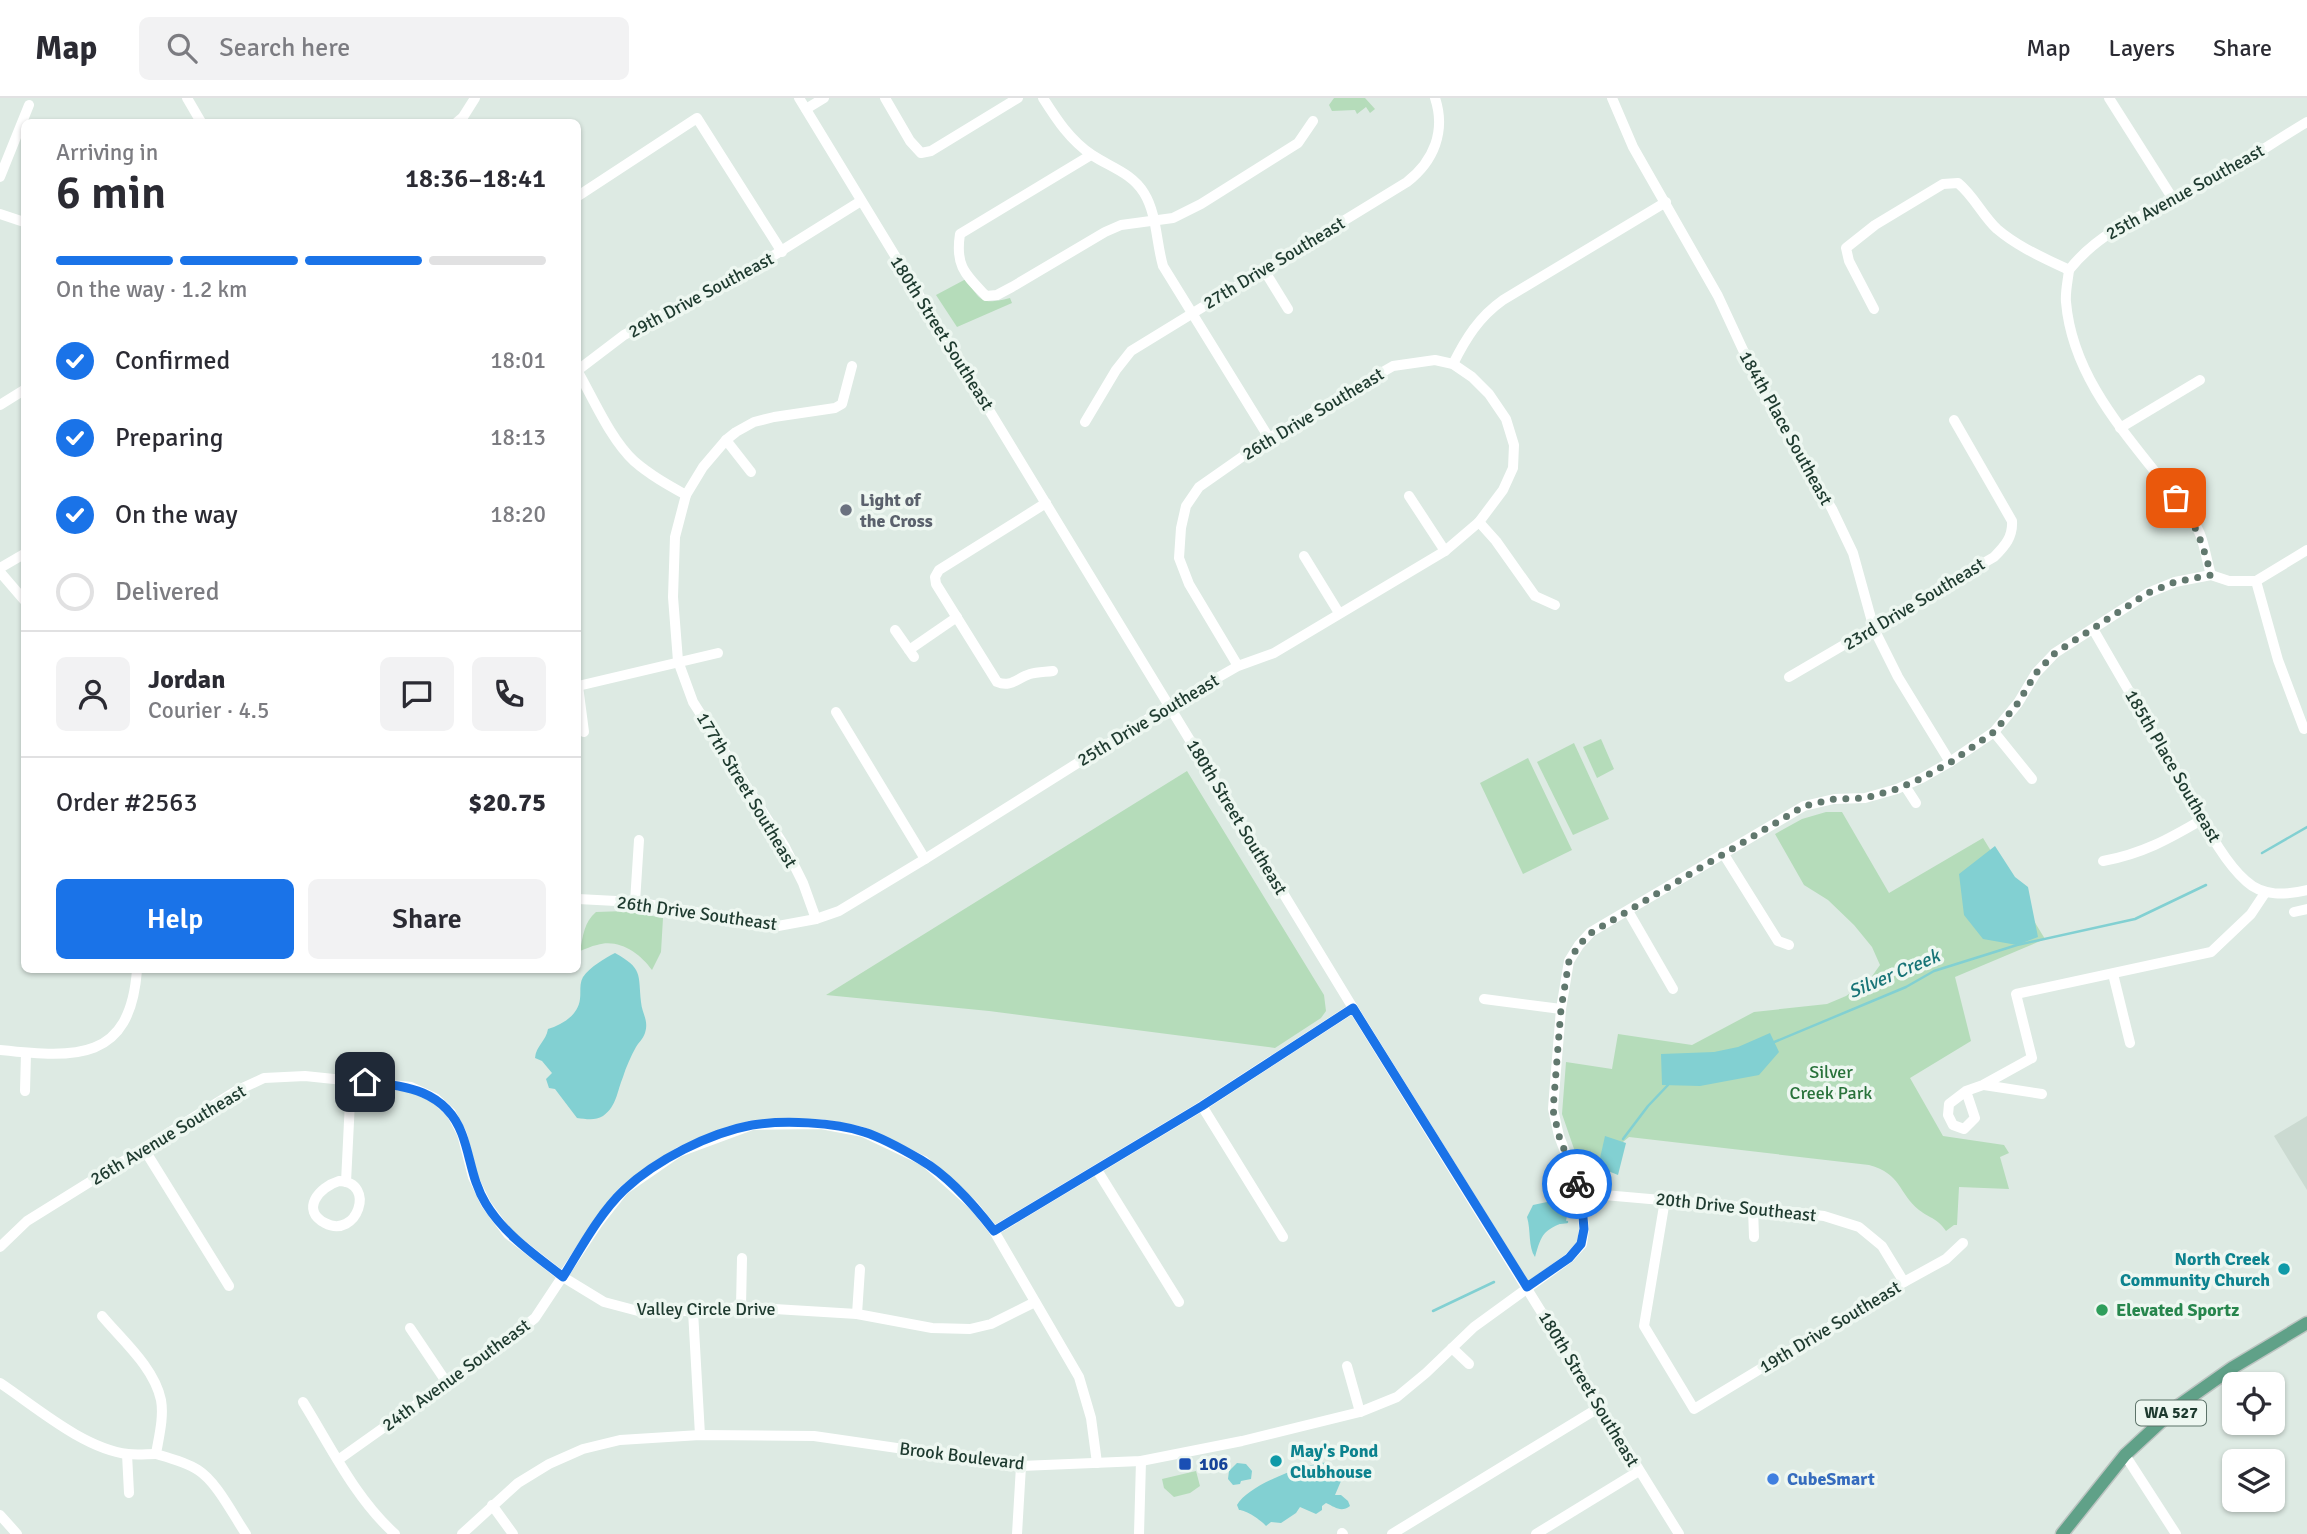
<!DOCTYPE html>
<meta charset="utf-8">
<style>
body{margin:0;font-family:Signika,sans-serif;background:#f2f2f3;color:#2b2b33;height:100vh;display:flex;flex-direction:column;font-size:26px;white-space:nowrap}
*{box-sizing:border-box;margin:0}
p{font-size:23px;color:#7c7c81}
.icon{flex:none;width:38px;height:38px;fill:none;stroke:currentColor;stroke-width:2;stroke-linecap:round;stroke-linejoin:round}
.map{position:relative;flex:1;overflow:hidden}
.drawer{position:absolute;left:21px;top:21px;width:560px;height:854px;display:flex;flex-direction:column;background:#fff;border-radius:10px;box-shadow:0 2px 5px #0004}
.drawer>*{flex:none}
.fabs{position:absolute;left:2222px;top:1274px;display:grid;gap:14px}
.fabs a{display:grid;place-items:center;width:63px;height:63px;border-radius:10px;background:#fff;box-shadow:0 2px 5px #0004;font-size:35px}
.pin{position:absolute;display:grid;place-items:center;width:60px;height:60px;color:#fff;margin:-30px;border-radius:14px;box-shadow:0 4px 10px #0006}
.courier{position:absolute;display:grid;place-items:center;width:70px;height:70px;margin:-35px;border:5px solid #1a73e8;border-radius:50%;background:#fff;color:#222;box-shadow:0 2px 9px #0007}
.overview em{font-style:normal;font-weight:600}
.overview div{display:flex;flex-direction:column-reverse}
.overview{display:flex;align-items:center;justify-content:space-between;height:119px;padding:0 35px}
h1{font-size:46px;font-weight:600;line-height:52px}
.bar{display:grid;grid-template-columns:repeat(4,1fr);gap:10px 7px;align-content:center;height:84px;padding:0 35px}
.bar i{height:9px;border-radius:5px;background:#e1e1e2}
.bar .active{background:#1a73e8}
.bar p{grid-column:span 4}
.line{display:flex;align-items:center;gap:18px;padding:0 35px;border-top:2px solid #e1e1e2}
.line div{flex:1}
.round{display:grid;place-items:center;flex:none;width:74px;height:74px;border-radius:10px;background:#f2f2f3}
ol{padding:0 35px;list-style:none}
li{display:flex;align-items:center;gap:21px;height:77px}
li p{margin-inline-start:auto}
li .icon{padding:7px;border-radius:50%;background:#1a73e8;color:#fff;stroke-width:4}
li:last-child{color:#7c7c81}
li i{width:38px;height:38px;border:4px solid #e1e1e2;border-radius:50%}
.action{display:flex;gap:14px;margin-top:auto;padding:14px 35px}
.action a{flex:1;height:80px;border-radius:10px;background:#1a73e8;color:#fff;font-size:28px;font-weight:600;line-height:80px;text-align:center}
.action a+a{background:#f2f2f3;color:#2b2b33}
header{display:flex;align-items:center;gap:42px;box-sizing:border-box;height:98px;padding:0 35px;background:#fff;border-bottom:2px solid #e1e1e2}
header strong{font-size:33px}
nav{display:flex;gap:38px;margin-inline-start:auto;font-size:24px}
.search{width:490px;height:63px;background:#f2f2f3;display:flex;align-items:center;gap:18px;box-sizing:border-box;padding:0 24px;border-radius:10px;color:#7c7c81;font-size:26px}
.map>svg:first-child{display:block}
.built{fill:#cbdad1}
.green{fill:#b5dcba}
.water{fill:#82d0d2}
.lines{fill:none;stroke-linecap:round;stroke-linejoin:round}
.stream{stroke:#82d0d2;stroke-width:2.5}
.major-casing{stroke:#bcc4c1;stroke-width:15}
.minor{stroke:#fff;stroke-width:10}
.major{stroke:#60a188;stroke-width:12}
.done{stroke:#61786e;stroke-width:7;stroke-dasharray:0 12.6}
.route{stroke:#1a73e8;stroke-width:9}
.worship-dot{fill:#6b7280;stroke:#eef7f1;stroke-width:2.5}
.culture-dot{fill:#0f9aa8;stroke:#eef7f1;stroke-width:2.5}
.leisure-dot{fill:#2e9e5b;stroke:#eef7f1;stroke-width:2.5}
.transit-dot{fill:#1a4fb4;stroke:#eef7f1;stroke-width:2.5}
.shop-dot{fill:#3f7fe0;stroke:#eef7f1;stroke-width:2.5}
.labels{text-anchor:middle;dominant-baseline:central;stroke-width:7;stroke-linejoin:round;paint-order:stroke}
.shield{fill:#eef7f1;stroke:#5c7369;stroke-width:2}
.shield-label{font-size:16px;font-weight:bold;fill:#1e3a2f}
.street-label{font-size:18px;fill:#1e3a2f;stroke:#eef7f1}
.worship-label{font-size:18px;font-weight:bold;fill:#5b616d;stroke:#eef7f1;text-anchor:start}
.park-label{font-size:18px;fill:#28723a;stroke:#eef7f1}
.culture-label{font-size:18px;font-weight:bold;fill:#0d838f;stroke:#eef7f1;text-anchor:end}
.leisure-label{font-size:18px;font-weight:bold;fill:#27864d;stroke:#eef7f1;text-anchor:start}
.transit-label{font-size:18px;font-weight:bold;fill:#164399;stroke:#eef7f1;text-anchor:start}
.shop-label{font-size:18px;font-weight:bold;fill:#366cbe;stroke:#eef7f1;text-anchor:start}
.water-label{font-size:19px;font-style:italic;fill:#177477;stroke:#eef7f1}
</style>
<header>
<strong>Map</strong>
<div class="search"><svg class="icon" aria-label="search" viewBox="0 0 24 24"><circle cx="10" cy="10" r="6"/><path d="M15 15l6 6"/></svg>Search here</div>
<nav><a>Map</a><a>Layers</a><a>Share</a></nav>
</header>
<div class="map">
<svg width="2307" height="1436" viewBox="0 0 2307 1436">
<rect width="100%" height="100%" fill="#ddeae3"/>
<path class="built" d="M2307 1018V1092L2274 1038Z"/>
<g class="green">
<path d="M1334 0H1365L1375 11 1370 15 1366 9 1357 16 1355 12 1332 13 1329 7Z"/>
<path d="M966 181C981 204 982 207 1010 200L1012 205 957 229 936 197Z"/>
<path d="M1601 641 1614 671 1597 680 1583 649Z"/>
<path d="M1574 645 1609 721 1573 737 1537 664Z"/>
<path d="M1528 660 1572 752 1523 776 1480 685Z"/>
<path d="M1187 673 1324 897 1326 913 1321 920 1275 950 989 913 826 897Z"/>
<path d="M1826 714H1842L1889 795 1983 740 2045 841 1955 879 1971 943 1910 980 1943 1038 2004 1047 2009 1055 2000 1059 2009 1091 1959 1089 1957 1127H1954L1946 1133C1937 1120 1931 1121 1919 1112 1898 1095 1902 1076 1869 1067L1629 1039 1583 1077 1562 1016 1566 964 1612 971 1618 936 1692 947 1754 914 1827 906 1846 898 1870 881 1880 867 1872 849 1854 827 1828 802 1804 787 1775 736 1802 721Z"/>
<path d="M626 813 663 820 661 854 652 872C640 855 618 840 597 847 591 848 586 851 580 853 583 838 584 824 596 814Z"/>
<path d="M1196 1373 1200 1388 1190 1395 1174 1399 1164 1390 1162 1381Z"/>
</g>
<g class="water">
<path d="M1995 748 2015 779 2028 789 2038 839 2017 847 1983 841 1964 817 1959 776Z"/>
<path d="M615 855C643 871 638 875 641 904 642 916 649 922 645 935 643 941 639 944 636 949 631 958 626 969 623 979 617 993 617 1008 603 1018 595 1023 586 1021 577 1020L555 991 549 990 546 981 552 975 542 963 535 960C536 948 546 943 548 931 561 927 578 918 580 901 581 894 579 886 583 879 590 869 605 860 615 855Z"/>
<path d="M1770 935 1779 954 1759 977 1700 988 1662 987 1661 956 1714 954 1738 949Z"/>
<path d="M1605 1038 1626 1045 1618 1077 1598 1069Z"/>
<path d="M1547 1104 1562 1106 1567 1118 1566 1123C1543 1133 1542 1135 1535 1159 1528 1149 1531 1132 1527 1119L1533 1107Z"/>
<path d="M1329 1364 1336 1380 1341 1383 1335 1397H1341L1348 1403 1350 1408C1341 1415 1335 1409 1326 1405L1322 1408V1412L1316 1416 1300 1409 1296 1415 1281 1425 1271 1424 1266 1428C1261 1422 1246 1412 1239 1412L1237 1407C1249 1386 1305 1366 1329 1364Z"/>
<path d="M1237 1365 1246 1366 1252 1373 1251 1381 1241 1383 1240 1386 1233 1387 1228 1381 1229 1373Z"/>
</g>
<g class="lines">
<g class="stream">
<path d="M2262 755 2307 729"/>
<path d="M1772 945 1906 889 1934 873 2017 847 2135 821 2206 787"/>
<path d="M1623 1041 1648 1008 1668 987"/>
<path d="M1558 1125 1567 1124"/>
<path d="M1433 1213 1494 1184"/>
</g>
<defs>
<path id="major" d="M2062 1436 2125 1357 2178 1308 2232 1270 2307 1225"/>
</defs>
<use href="#major" class="major-casing"/>
<g class="minor">
<path d="M187 0 201 24"/>
<path d="M799 0 1353 910 1679 1436"/>
<path d="M885 0 910 43 921 55 931 53 1018 0"/>
<path d="M1043 0C1057 22 1070 42 1092 57 1110 69 1132 75 1144 95 1157 116 1156 144 1163 168L1269 340"/>
<path d="M1612 0 1633 49 1718 198 1763 295 1832 411 1853 455 1874 531 1898 579 1950 664"/>
<path d="M2109 0 2173 101"/>
<path d="M806 11 824 0"/>
<path d="M457 24 463 19 475 0"/>
<path d="M1091 57 960 136C955 168 965 176 986 198L997 197 1012 189 1105 134 1121 127 1173 120 1201 106 1298 45 1313 23"/>
<path d="M0 79 29 7"/>
<path d="M578 98 697 20 782 154"/>
<path d="M0 116 24 124"/>
<path d="M1264 172 1288 211"/>
<path d="M2069 172C2068 182 2065 194 2066 204 2072 274 2118 327 2160 380 2174 397 2191 415 2200 436 2205 449 2207 464 2211 477"/>
<path d="M2069 172C2101 131 2150 114 2195 91 2234 72 2270 46 2307 24"/>
<path d="M1874 211 1849 163 1846 150 1875 127 1943 86 1958 85C1974 98 1982 117 1997 131 2018 149 2044 160 2069 172"/>
<path d="M1453 266C1466 240 1479 219 1503 202L1666 104"/>
<path d="M578 272 624 237 679 208 728 186 861 103"/>
<path d="M578 274C594 302 611 342 634 363 650 377 668 387 686 397"/>
<path d="M0 307 24 292"/>
<path d="M1085 324 1116 272 1131 253 1407 84C1434 63 1446 33 1435 0"/>
<path d="M2120 330 2200 282"/>
<path d="M726 342 751 374"/>
<path d="M1409 398 1445 453"/>
<path d="M1046 405 939 472 935 479 936 486 997 584C1011 590 1017 580 1030 576 1037 574 1046 574 1053 573"/>
<path d="M1479 424 1496 443 1535 498 1555 507"/>
<path d="M1304 458 1339 515"/>
<path d="M0 470 24 456"/>
<path d="M0 474 24 502"/>
<path d="M2256 483 2278 562 2304 631"/>
<path d="M2093 531C2124 585 2156 639 2187 694 2203 722 2222 762 2246 783 2263 799 2286 797 2307 792"/>
<path d="M895 532 914 559"/>
<path d="M909 552 957 519"/>
<path d="M1789 579 1994 459C2005 448 2013 439 2012 423L1954 322"/>
<path d="M578 588 718 555"/>
<path d="M578 588 584 634"/>
<path d="M836 614 925 761"/>
<path d="M1994 634 2032 681"/>
<path d="M1905 688 1916 705"/>
<path d="M1723 755 1778 843 1789 847"/>
<path d="M2103 763C2142 756 2169 741 2203 721"/>
<path d="M578 801 635 804 778 828 816 821 839 813 925 761 1170 607 1238 568 1274 555 1445 453 1479 424 1503 392 1513 370 1514 347 1506 321 1489 296 1472 279 1453 266 1435 262 1393 268 1269 340 1199 389 1186 408 1181 430 1179 460 1189 486 1238 568"/>
<path d="M635 804 639 742"/>
<path d="M1628 813 1673 891"/>
<path d="M2294 814 2307 811"/>
<path d="M816 821 803 785 785 749 693 604 678 563 673 499 675 439 686 397 703 369 726 342 736 334 754 324 774 319 835 310 842 306 852 268"/>
<path d="M2113 876 2130 945"/>
<path d="M1484 901 1561 911"/>
<path d="M0 952C76 960 130 964 137 872"/>
<path d="M1984 987 2042 996"/>
<path d="M25 993 26 955"/>
<path d="M1966 993 1975 1020 1964 1031 1953 1027 1948 1017 1949 1006 1966 993 1983 987 2032 960 2016 896 2211 854 2251 816 2265 795"/>
<path d="M1202 1008 1283 1139"/>
<path d="M144 1051 229 1188"/>
<path d="M1097 1072 1179 1204"/>
<path d="M339 1083C377 1084 357 1142 325 1125 300 1112 319 1089 339 1083Z"/>
<path d="M346 1084 351 983"/>
<path d="M1581 1095 1753 1110 1824 1118 1859 1129 1882 1148 1904 1184"/>
<path d="M1665 1102 1644 1228 1694 1311 1904 1184 1946 1161 1963 1145"/>
<path d="M1753 1110 1754 1139"/>
<path d="M994 1133 1202 1008 1353 910"/>
<path d="M0 1149 27 1123 236 993 264 980 305 978 411 989 435 1000 451 1015 462 1036 473 1079 486 1106 508 1136 563 1179 604 1204 638 1213H693L741 1209 857 1216 932 1230 970 1231 991 1226 1035 1204"/>
<path d="M741 1209 742 1160"/>
<path d="M693 1213 700 1337"/>
<path d="M857 1216 860 1171"/>
<path d="M102 1218C122 1242 154 1269 161 1302 164 1319 159 1338 156 1356 170 1360 186 1364 198 1372 217 1384 233 1417 246 1436"/>
<path d="M410 1230 447 1285"/>
<path d="M1452 1250 1469 1266"/>
<path d="M1347 1268 1360 1314"/>
<path d="M0 1285C36 1309 84 1351 128 1356 137 1357 147 1356 156 1356"/>
<path d="M303 1304C331 1349 355 1400 395 1436"/>
<path d="M127 1356 129 1395"/>
<path d="M2125 1357 2176 1436"/>
<path d="M338 1362 514 1237 535 1220 598 1125 624 1092 679 1054 752 1027 821 1026 863 1034 924 1063 974 1108 994 1133 1079 1279 1091 1320 1097 1365"/>
<path d="M492 1407 513 1436"/>
<path d="M0 1417 17 1436"/>
<path d="M1342 1435 1343 1436"/>
<path d="M462 1436 518 1385 549 1366 583 1351 620 1342 700 1337 814 1338 1021 1368 1141 1363 1242 1343 1360 1314 1397 1299 1426 1275 1474 1229 1569 1160 1582 1146 1584 1131 1581 1095 1559 1038 1553 1011 1555 985 1561 911 1569 863 1579 847 1591 834 1804 708 1834 701 1865 700 1897 691 1922 680 1950 664 1994 634 2018 605 2036 575 2055 555 2148 495 2175 484 2211 477 2229 483H2256L2307 452"/>
<path d="M1017 1436 1021 1368"/>
<path d="M1139 1436 1141 1363"/>
<path d="M1392 1436 1600 1309"/>
<path d="M1536 1436 1639 1373"/>
</g>
<use href="#major" class="major"/>
</g>
<g class="lines">
<path class="done" d="M1577 1086 1559 1038 1553 1012 1561 911 1569 863 1579 847 1591 835 1804 708 1834 701 1866 700 1897 691 1922 680 1951 664 1994 634 2018 605 2036 575 2055 555 2148 495 2175 484 2211 477C2202 444 2197 427 2176 400"/>
<path class="route" d="M365 984C406 987 446 993 462 1036 471 1060 472 1083 486 1106 505 1137 535 1157 563 1179 581 1150 599 1116 624 1092 656 1062 709 1035 752 1027 783 1022 834 1024 864 1034 883 1040 904 1052 921 1062 950 1079 974 1107 994 1133L1202 1008 1353 910 1527 1189 1569 1160 1581 1146 1584 1131 1581 1095 1577 1086"/>
</g>
<circle class="worship-dot" cx="846" cy="412" r="7"/>
<g class="culture-dot">
<circle cx="2284" cy="1171" r="7"/>
<circle cx="1276" cy="1363" r="7"/>
</g>
<circle class="leisure-dot" cx="2102" cy="1212" r="7"/>
<rect class="transit-dot" x="1178" y="1359" width="14" height="14" rx="3.5"/>
<circle class="shop-dot" cx="1773" cy="1381" r="7"/>
<g class="labels">
<rect class="shield" x="2136" y="1302.5" width="70" height="25" rx="5"/>
<g class="shield-label">
<text x="2171" y="1315">WA 527</text>
</g>
<g class="street-label">
<text transform="translate(2185 94) rotate(-29)">25th Avenue Southeast</text>
<text transform="translate(1274 165) rotate(-31)">27th Drive Southeast</text>
<text transform="translate(701 197) rotate(-28)">29th Drive Southeast</text>
<text transform="translate(942 235) rotate(58)">180th Street Southeast</text>
<text transform="translate(1313 316) rotate(-31)">26th Drive Southeast</text>
<text transform="translate(1786 330) rotate(61)">184th Place Southeast</text>
<text transform="translate(1914 506) rotate(-31)">23rd Drive Southeast</text>
<text transform="translate(1148 622) rotate(-31)">25th Drive Southeast</text>
<text transform="translate(2173 668) rotate(60)">185th Place Southeast</text>
<text transform="translate(747 692) rotate(59)">177th Street Southeast</text>
<text transform="translate(1237 719) rotate(59)">180th Street Southeast</text>
<text transform="translate(697 815) rotate(8)">26th Drive Southeast</text>
<text transform="translate(168 1037) rotate(-31)">26th Avenue Southeast</text>
<text transform="translate(1736 1109) rotate(6)">20th Drive Southeast</text>
<text x="706" y="1211">Valley Circle Drive</text>
<text transform="translate(1830 1229) rotate(-31)">19th Drive Southeast</text>
<text transform="translate(456 1277) rotate(-36)">24th Avenue Southeast</text>
<text transform="translate(1589 1291) rotate(59)">180th Street Southeast</text>
<text transform="translate(962 1358) rotate(7)">Brook Boulevard</text>
</g>
<g class="worship-label">
<text x="860" y="402">Light of<tspan x="860" dy="21">the Cross</tspan></text>
</g>
<g class="park-label">
<text x="1831" y="974">Silver<tspan x="1831" dy="21">Creek Park</tspan></text>
</g>
<g class="culture-label">
<text x="2270" y="1161">North Creek<tspan x="2270" dy="21">Community Church</tspan></text>
<text x="1290" y="1353" text-anchor="start">May's Pond<tspan x="1290" dy="21">Clubhouse</tspan></text>
</g>
<g class="leisure-label">
<text x="2116" y="1212">Elevated Sportz</text>
</g>
<g class="transit-label">
<text x="1199" y="1366">106</text>
</g>
<g class="shop-label">
<text x="1787" y="1381">CubeSmart</text>
</g>
<g class="water-label">
<text transform="translate(1894 876) rotate(-23)">Silver Creek</text>
</g>
</g>
</svg>
<div class="fabs">
<a><svg class="icon" aria-label="locate" viewBox="0 0 24 24"><circle cx="12" cy="12" r="6"/><path d="M12 2v4M12 18v4M2 12h4M18 12h4"/></svg></a>
<a><svg class="icon" aria-label="layers" viewBox="0 0 24 24"><path d="M12 4l9 5-9 5-9-5zM3 14l9 5 9-5"/></svg></a>
</div>
<div class="pin" style="left:2176px;top:400px;background:#ea580c"><svg class="icon" aria-label="bag" viewBox="0 0 24 24"><path d="M5 8h14l-1 12H6zM9 8a3 3 0 0 1 6 0"/></svg></div>
<div class="pin" style="left:365px;top:984px;background:#1f2937"><svg class="icon" aria-label="home" viewBox="0 0 24 24"><path d="M3 11l9-7 9 7M6 9v11h12V9"/></svg></div>
<div class="courier" style="left:1577px;top:1086px"><svg class="icon" aria-label="bike" viewBox="0 0 24 24"><circle cx="6" cy="16" r="4"/><circle cx="18" cy="16" r="4"/><path d="M6 16l4-8h5l3 8M10 8l3 8H6M13 5h3"/></svg></div>
<section class="drawer">
<div class="overview"><div><h1>6 min</h1><p>Arriving in</p></div><em>18:36–18:41</em></div>
<div class="bar"><i class="active"></i><i class="active"></i><i class="active"></i><i></i><p>On the way · 1.2 km</p></div>
<ol>
<li><svg class="icon" aria-label="check" viewBox="0 0 24 24"><path d="M5 12l5 5 9-10"/></svg>Confirmed<p>18:01</p></li>
<li><svg class="icon" aria-label="check" viewBox="0 0 24 24"><path d="M5 12l5 5 9-10"/></svg>Preparing<p>18:13</p></li>
<li><svg class="icon" aria-label="check" viewBox="0 0 24 24"><path d="M5 12l5 5 9-10"/></svg>On the way<p>18:20</p></li>
<li><i></i>Delivered</li>
</ol>
<div class="line" style="height:126px"><a class="round"><svg class="icon" aria-label="person" viewBox="0 0 24 24"><circle cx="12" cy="8" r="4"/><path d="M4 21q1-7 8-7t8 7"/></svg></a><div><b>Jordan</b><p>Courier · 4.5</p></div><a class="round"><svg class="icon" aria-label="chat" viewBox="0 0 24 24"><path d="M4 5h16v11H9l-5 4z"/></svg></a><a class="round"><svg class="icon" aria-label="phone" viewBox="0 0 24 24"><path d="M5 4h4l2 5-3 2q2 4 5 5l2-3 5 2v4C11 20 4 13 5 4z"/></svg></a></div>
<div class="line" style="height:91px"><div>Order #2563</div><b>$20.75</b></div>
<div class="action"><a>Help</a><a>Share</a></div>
</section>
</div>
